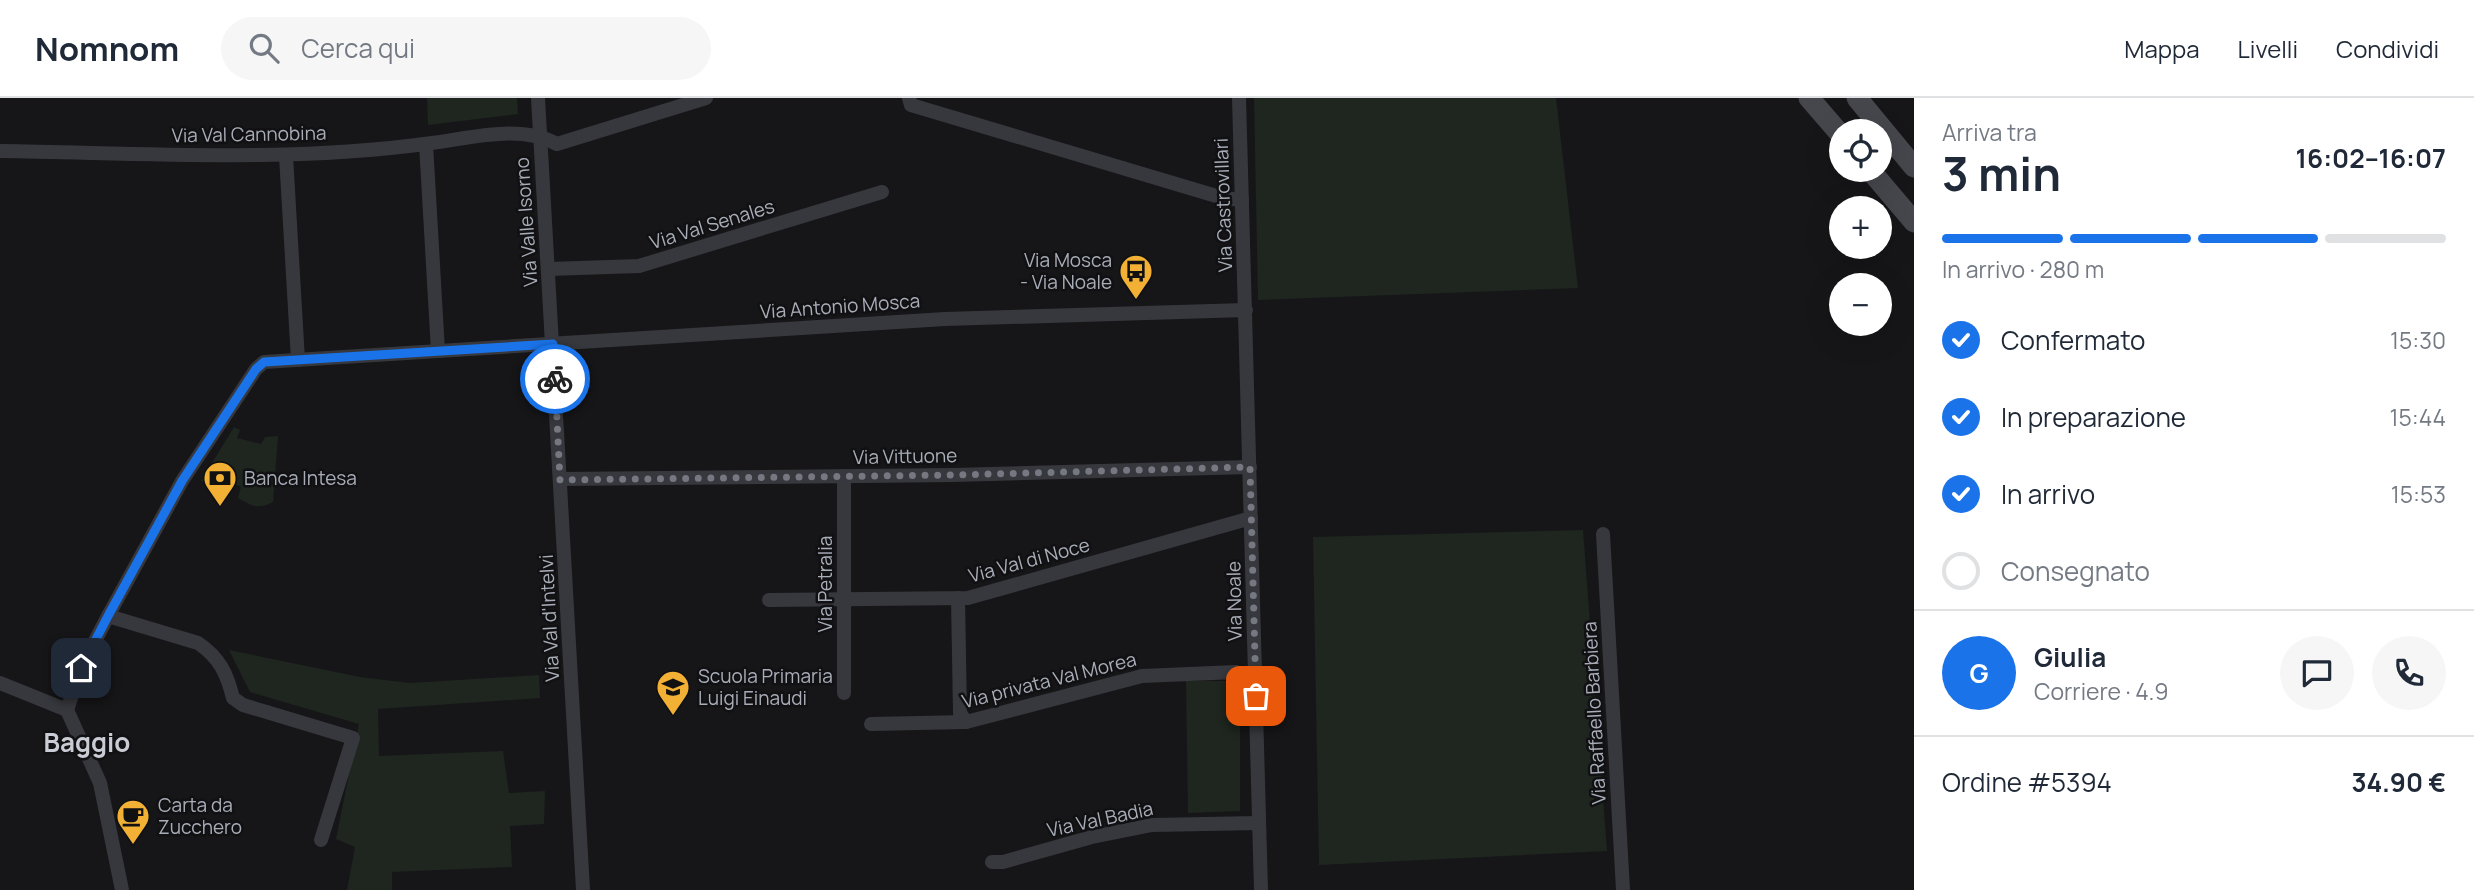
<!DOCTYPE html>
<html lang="it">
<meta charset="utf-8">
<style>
body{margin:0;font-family:Manrope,sans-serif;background:#f6f6f7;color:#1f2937;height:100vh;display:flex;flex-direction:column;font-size:26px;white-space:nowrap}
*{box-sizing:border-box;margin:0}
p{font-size:23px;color:#747a83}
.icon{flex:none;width:38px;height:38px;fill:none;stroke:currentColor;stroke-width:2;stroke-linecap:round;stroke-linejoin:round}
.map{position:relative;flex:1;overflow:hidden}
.sheet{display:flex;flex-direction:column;background:#fff;width:560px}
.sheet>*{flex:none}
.tools{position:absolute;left:1829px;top:21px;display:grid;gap:14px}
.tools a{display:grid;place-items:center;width:63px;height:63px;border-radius:50%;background:#fff;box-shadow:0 7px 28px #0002;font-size:35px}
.pin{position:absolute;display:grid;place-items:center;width:60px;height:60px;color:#fff;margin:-30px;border-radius:14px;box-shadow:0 4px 10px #0006}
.courier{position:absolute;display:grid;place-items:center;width:70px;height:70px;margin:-35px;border:5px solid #1a73e8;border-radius:50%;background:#fff;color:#222;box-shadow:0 2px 9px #0007}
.headline em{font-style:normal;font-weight:700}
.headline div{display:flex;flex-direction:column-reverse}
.headline{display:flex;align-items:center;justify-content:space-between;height:119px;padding:0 28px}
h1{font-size:46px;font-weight:700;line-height:52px}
.bar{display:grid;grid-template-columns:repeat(4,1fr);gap:10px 7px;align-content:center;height:84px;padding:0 28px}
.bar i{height:9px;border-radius:5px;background:#e0e1e3}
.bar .on{background:#1a73e8}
.bar p{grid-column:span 4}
.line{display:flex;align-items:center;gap:18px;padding:0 28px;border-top:2px solid #e0e1e3}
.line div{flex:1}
.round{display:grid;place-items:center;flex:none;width:74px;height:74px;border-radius:37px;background:#f6f6f7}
ol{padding:0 28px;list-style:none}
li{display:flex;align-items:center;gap:21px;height:77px}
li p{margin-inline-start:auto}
li .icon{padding:7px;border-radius:50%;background:#1a73e8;color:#fff;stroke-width:4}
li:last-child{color:#747a83}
li i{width:38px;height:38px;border:4px solid #e0e1e3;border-radius:50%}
header{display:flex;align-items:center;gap:42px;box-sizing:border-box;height:98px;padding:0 35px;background:#fff;border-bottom:2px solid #e0e1e3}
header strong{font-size:33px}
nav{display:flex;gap:38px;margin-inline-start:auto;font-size:24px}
.search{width:490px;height:63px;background:#f6f6f7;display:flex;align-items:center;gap:18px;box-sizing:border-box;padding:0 24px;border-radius:38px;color:#747a83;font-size:26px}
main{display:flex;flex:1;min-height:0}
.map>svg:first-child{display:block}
.green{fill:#1e261f}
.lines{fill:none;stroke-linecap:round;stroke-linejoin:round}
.minor{stroke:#37383d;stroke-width:14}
.secondary{stroke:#45474d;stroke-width:21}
.done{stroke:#757880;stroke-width:7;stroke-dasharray:0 12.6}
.route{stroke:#1a73e8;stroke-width:9}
.labels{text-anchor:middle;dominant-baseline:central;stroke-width:5;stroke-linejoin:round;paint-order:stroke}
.street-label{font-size:19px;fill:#a8adb8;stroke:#111113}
.poi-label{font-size:19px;fill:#a8adb8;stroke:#111113;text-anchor:start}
.district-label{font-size:26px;font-weight:bold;fill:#c9ccd4;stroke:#111113}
</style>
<header>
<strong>Nomnom</strong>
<div class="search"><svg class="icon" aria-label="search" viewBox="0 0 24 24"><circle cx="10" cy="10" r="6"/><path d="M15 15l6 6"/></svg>Cerca qui</div>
<nav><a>Mappa</a><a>Livelli</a><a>Condividi</a></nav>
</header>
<main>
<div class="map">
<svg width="1914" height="792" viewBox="0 0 1914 792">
<rect width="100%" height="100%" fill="#161618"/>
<g class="green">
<path d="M427 0H517L518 16 428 27Z"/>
<path d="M1254 0H1556L1578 190 1258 202Z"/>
<path d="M234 329 240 332 237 340 261 346 265 339 278 338 273 404C258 412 252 408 238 400L241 389 217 377 211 388 201 383Z"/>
<path d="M1583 432 1607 753 1319 767 1313 439Z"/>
<path d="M229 552 360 579 410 585 539 577 540 600 378 611 379 658 503 653 509 695 545 693 544 726 510 728 512 769 392 774V792H347L355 749 336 741 359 626 250 594Z"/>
<path d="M1186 583H1240V713L1188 715Z"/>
</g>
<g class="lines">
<g class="minor">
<path d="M538 0 583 792"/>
<path d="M909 0 911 7 1223 100 1242 102"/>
<path d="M1239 0 1261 792"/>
<path d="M426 46 438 253"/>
<path d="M0 53C144 55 289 65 432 45 472 40 520 26 557 46L706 0"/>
<path d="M286 58 298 262"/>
<path d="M549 171 639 168 882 94"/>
<path d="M844 378V595"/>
<path d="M560 381 954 377 1250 369"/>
<path d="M1603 436 1623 792"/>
<path d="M958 500 960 615 966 624"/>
<path d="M769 502 968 500 1251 420"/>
<path d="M108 518 198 545C220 560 227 576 233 600L243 607 353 640 321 742"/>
<path d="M0 585 67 612"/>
<path d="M67 612 81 570 108 518 182 383 256 271 264 264 945 221 1246 212"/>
<path d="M67 612 100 685 122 792"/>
<path d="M871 626 966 624 1142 578 1236 574"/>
<path d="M992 764H1003L1092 739 1152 727 1259 725"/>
</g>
<g class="secondary">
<path d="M1809 0 1841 37"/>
<path d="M1857 0 1914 69"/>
<path d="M1870 72 1914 124"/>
</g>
</g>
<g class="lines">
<path class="done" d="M555 281 560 382 954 377 1250 369 1256 598"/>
<path class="route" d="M81 570 108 518 182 383 256 271 264 264 553 246 555 281"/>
</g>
<defs>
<symbol id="bus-pin" viewBox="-11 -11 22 30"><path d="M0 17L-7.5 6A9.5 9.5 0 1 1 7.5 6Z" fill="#f2b134" stroke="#111113"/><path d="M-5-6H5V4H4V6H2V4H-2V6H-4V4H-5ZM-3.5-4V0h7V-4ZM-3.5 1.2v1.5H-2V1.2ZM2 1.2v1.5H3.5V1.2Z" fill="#111"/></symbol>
<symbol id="bank-pin" viewBox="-11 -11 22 30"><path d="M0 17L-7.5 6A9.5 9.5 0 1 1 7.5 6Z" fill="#f2b134" stroke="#111113"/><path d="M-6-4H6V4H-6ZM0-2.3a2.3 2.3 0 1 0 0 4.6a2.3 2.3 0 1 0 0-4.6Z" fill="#111"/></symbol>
<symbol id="school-pin" viewBox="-11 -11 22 30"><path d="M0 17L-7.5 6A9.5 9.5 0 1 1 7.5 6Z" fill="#f2b134" stroke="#111113"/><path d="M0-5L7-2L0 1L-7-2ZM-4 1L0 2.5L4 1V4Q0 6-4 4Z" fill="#111"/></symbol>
<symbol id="cafe-pin" viewBox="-11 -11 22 30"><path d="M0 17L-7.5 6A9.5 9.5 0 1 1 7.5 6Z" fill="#f2b134" stroke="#111113"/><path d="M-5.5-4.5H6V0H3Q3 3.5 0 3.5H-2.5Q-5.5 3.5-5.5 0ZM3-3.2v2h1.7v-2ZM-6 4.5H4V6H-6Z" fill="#111"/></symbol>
</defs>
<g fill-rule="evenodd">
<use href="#bus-pin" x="1117" y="154" width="38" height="52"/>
<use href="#bank-pin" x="201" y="361" width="38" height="52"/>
<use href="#school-pin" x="654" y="570" width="38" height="52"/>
<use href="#cafe-pin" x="114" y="699" width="38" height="52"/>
</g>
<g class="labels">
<g class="street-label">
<text transform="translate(249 36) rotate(-1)">Via Val Cannobina</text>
<text transform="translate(1223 107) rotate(-92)">Via Castrovillari</text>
<text transform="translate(526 124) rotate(-94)">Via Valle Isorno</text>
<text transform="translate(712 126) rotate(-17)">Via Val Senales</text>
<text transform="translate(840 208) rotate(-4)">Via Antonio Mosca</text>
<text transform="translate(905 358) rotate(-1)">Via Vittuone</text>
<text transform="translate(1029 462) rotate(-15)">Via Val di Noce</text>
<text transform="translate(825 486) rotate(-90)">Via Petralia</text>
<text transform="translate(1234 503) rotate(-91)">Via Noale</text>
<text transform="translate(549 520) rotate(-93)">Via Val d'Intelvi</text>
<text transform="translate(1049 582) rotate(-14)">Via privata Val Morea</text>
<text transform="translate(1594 615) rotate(-93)">Via Raffaello Barbiera</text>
<text transform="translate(1100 721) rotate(-12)">Via Val Badia</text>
</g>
<g class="poi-label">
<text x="1112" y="162" text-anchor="end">Via Mosca<tspan x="1112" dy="22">- Via Noale</tspan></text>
<text x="244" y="380">Banca Intesa</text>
<text x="698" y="578">Scuola Primaria<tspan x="698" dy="22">Luigi Einaudi</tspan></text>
<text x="158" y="707">Carta da<tspan x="158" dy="22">Zucchero</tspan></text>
</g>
<g class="district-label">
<text x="87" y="644">Baggio</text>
</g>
</g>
</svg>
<div class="tools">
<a><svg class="icon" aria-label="locate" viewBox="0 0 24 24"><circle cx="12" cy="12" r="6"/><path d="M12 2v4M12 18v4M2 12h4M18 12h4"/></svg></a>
<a>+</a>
<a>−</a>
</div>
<div class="pin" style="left:1256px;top:598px;background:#ea580c"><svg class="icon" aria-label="bag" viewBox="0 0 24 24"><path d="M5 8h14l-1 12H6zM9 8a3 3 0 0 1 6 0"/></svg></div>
<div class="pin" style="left:81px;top:570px;background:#1f2937"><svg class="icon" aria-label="home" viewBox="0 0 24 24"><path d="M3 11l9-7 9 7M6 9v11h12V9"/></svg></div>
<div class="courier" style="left:555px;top:281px"><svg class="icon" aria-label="bike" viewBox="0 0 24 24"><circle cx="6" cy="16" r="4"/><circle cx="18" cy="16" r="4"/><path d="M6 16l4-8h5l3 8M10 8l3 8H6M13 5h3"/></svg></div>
</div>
<section class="sheet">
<div class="headline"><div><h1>3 min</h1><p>Arriva tra</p></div><em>16:02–16:07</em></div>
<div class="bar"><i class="on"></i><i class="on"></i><i class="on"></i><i></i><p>In arrivo · 280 m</p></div>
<ol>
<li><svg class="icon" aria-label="check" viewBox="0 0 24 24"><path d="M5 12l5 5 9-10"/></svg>Confermato<p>15:30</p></li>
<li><svg class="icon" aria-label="check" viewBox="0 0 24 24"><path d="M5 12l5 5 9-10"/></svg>In preparazione<p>15:44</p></li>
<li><svg class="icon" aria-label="check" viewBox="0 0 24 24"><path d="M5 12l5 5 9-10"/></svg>In arrivo<p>15:53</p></li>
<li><i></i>Consegnato</li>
</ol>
<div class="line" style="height:126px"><b class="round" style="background:#1a73e8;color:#fff">G</b><div><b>Giulia</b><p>Corriere · 4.9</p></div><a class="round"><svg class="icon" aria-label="chat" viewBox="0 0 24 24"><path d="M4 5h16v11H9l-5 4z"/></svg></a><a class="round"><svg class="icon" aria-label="phone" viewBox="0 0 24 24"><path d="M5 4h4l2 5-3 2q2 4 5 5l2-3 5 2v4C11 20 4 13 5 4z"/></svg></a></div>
<div class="line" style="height:91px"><div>Ordine #5394</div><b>34.90 €</b></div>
</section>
</main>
